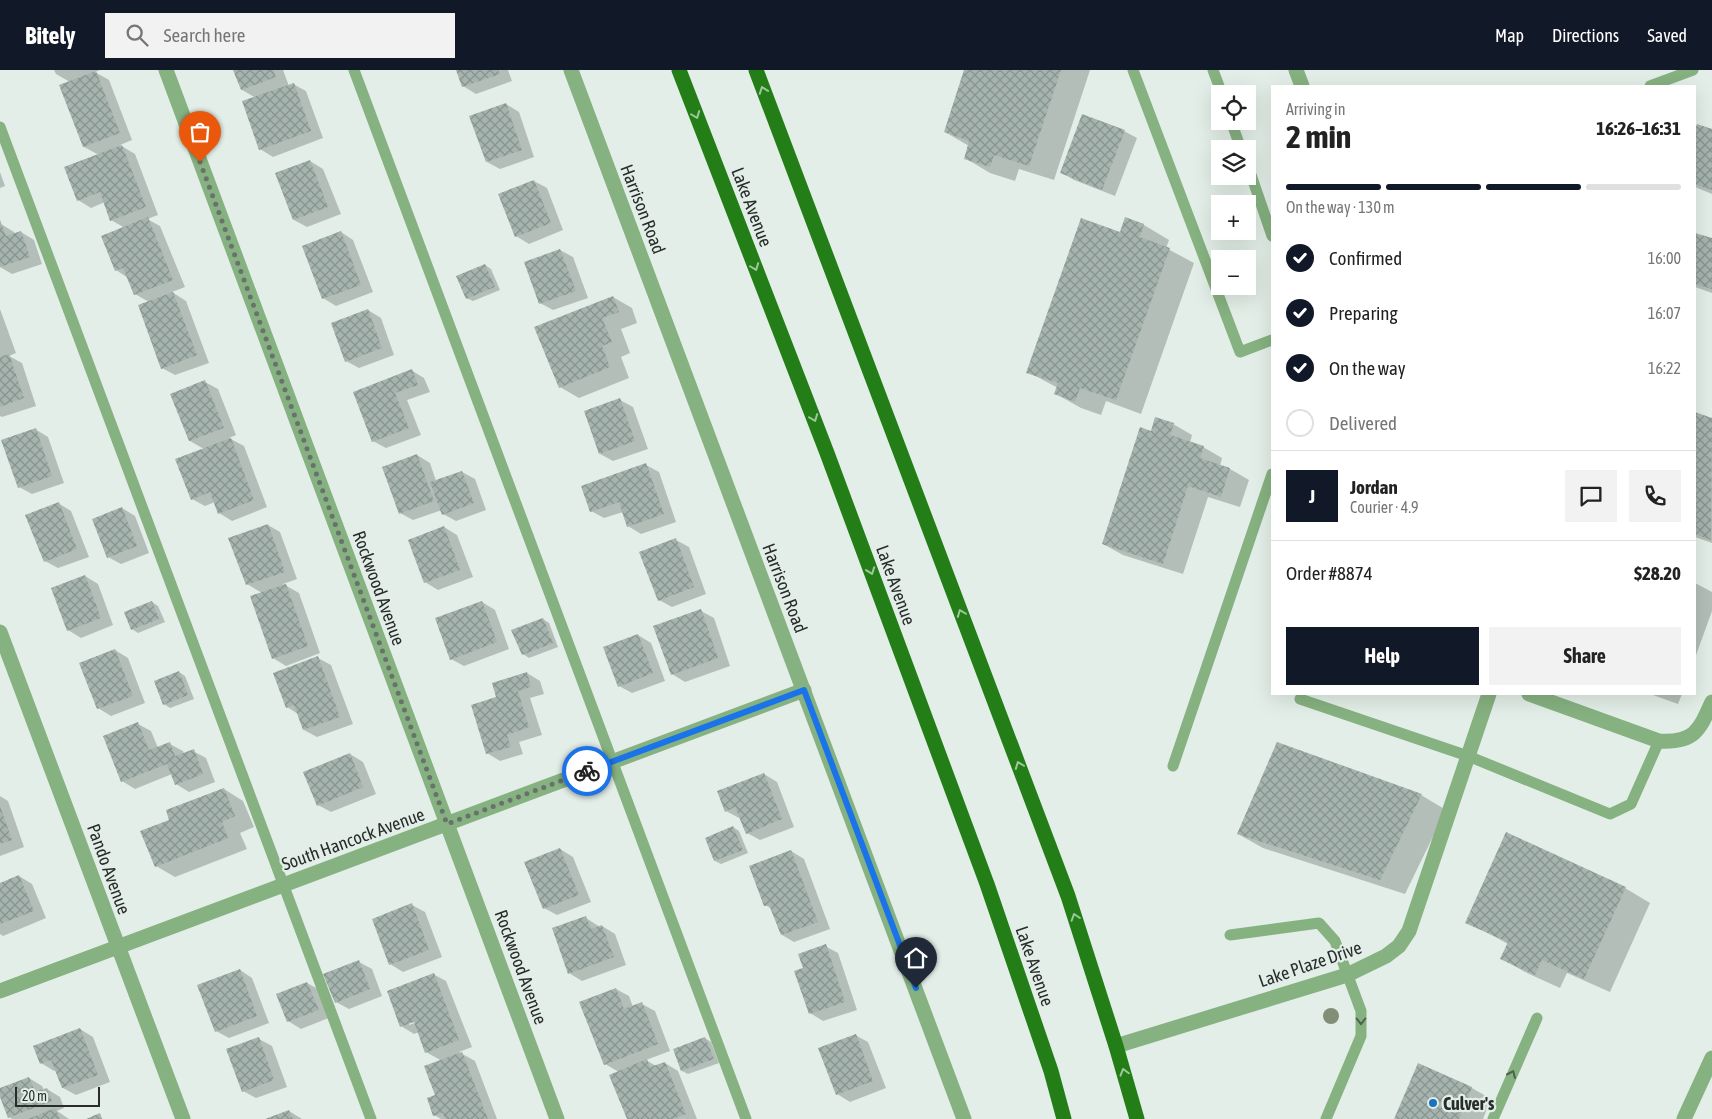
<!DOCTYPE html>
<meta charset="utf-8">
<style>
body{margin:0;font-family:"Asap Condensed",sans-serif;background:#f2f2f2;color:#222;height:100vh;display:flex;flex-direction:column;font-size:19px;white-space:nowrap}
*{box-sizing:border-box;margin:0}
p{font-size:16px;color:#767676}
.icon{flex:none;width:28px;height:28px;fill:none;stroke:currentColor;stroke-width:2;stroke-linecap:round;stroke-linejoin:round}
.map{position:relative;flex:1;overflow:hidden}
.panel{position:absolute;left:1271px;top:15px;width:425px;height:610px;display:flex;flex-direction:column;background:#fff;border-radius:0px;box-shadow:0 5px 20px #0002}
.panel>*{flex:none}
.fabs{position:absolute;left:1211px;top:15px;display:grid;gap:10px}
.fabs a{display:grid;place-items:center;width:45px;height:45px;border-radius:0px;background:#fff;box-shadow:0 5px 20px #0002;font-size:25px}
.scale{position:absolute;left:15px;bottom:12px;width:85px;box-sizing:border-box;padding-left:5px;border:2px solid #282d2a;border-top:0;font-size:14px;line-height:18px;white-space:nowrap;color:#282d2a;-webkit-text-stroke:4px #e2eee7;paint-order:stroke}
.pin{position:absolute;display:grid;place-items:center;width:42px;height:42px;color:#fff;margin:-51px -21px;border-radius:50% 50% 50% 0;rotate:-45deg;box-shadow:0 0 5px #0007}
.pin .icon{rotate:45deg}
.courier{position:absolute;display:grid;place-items:center;width:50px;height:50px;margin:-25px;border:4px solid #1a73e8;border-radius:50%;background:#fff;color:#222;box-shadow:0 1px 6px #0007}
.overview em{font-style:normal;font-weight:700}
.overview div{display:flex;flex-direction:column-reverse}
.overview{display:flex;align-items:center;justify-content:space-between;height:85px;padding:0 15px}
h1{font-size:32px;font-weight:700;line-height:38px}
.bar{display:grid;grid-template-columns:repeat(4,1fr);gap:8px 5px;align-content:center;height:60px;padding:0 15px}
.bar i{height:6px;border-radius:4px;background:#e0e0e0}
.bar .on{background:#111827}
.bar p{grid-column:span 4}
.line{display:flex;align-items:center;gap:12px;padding:0 15px;border-top:1px solid #e0e0e0}
.line div{flex:1}
.round{display:grid;place-items:center;flex:none;width:52px;height:52px;border-radius:0px;background:#f2f2f2}
ol{padding:0 15px;list-style:none}
li{display:flex;align-items:center;gap:15px;height:55px}
li p{margin-inline-start:auto}
li .icon{padding:5px;border-radius:50%;background:#111827;color:#fff;stroke-width:4}
li:last-child{color:#767676}
li i{width:28px;height:28px;border:2px solid #e0e0e0;border-radius:50%}
.button{display:flex;gap:10px;margin-top:auto;padding:10px 15px}
.button a{flex:1;height:58px;border-radius:0px;background:#111827;color:#fff;font-size:20px;font-weight:700;line-height:58px;text-align:center}
.button a+a{background:#f2f2f2;color:#222}
header{display:flex;align-items:center;gap:30px;box-sizing:border-box;height:70px;padding:0 25px;background:#111827;color:#fff}
header strong{font-size:24px}
nav{display:flex;gap:28px;margin-inline-start:auto;font-size:18px}
.search{width:350px;height:45px;background:#f2f2f2;display:flex;align-items:center;gap:12px;box-sizing:border-box;padding:0 18px;border-radius:0px;color:#767676;font-size:19px}
.map>svg:first-child{display:block}
.shadow{fill:#0003;fill-rule:evenodd}
.building{fill:url(#building-cross-hatch)}
.lines{fill:none;stroke-linecap:round;stroke-linejoin:round}
.lane{stroke:#86b180;stroke-width:11}
.street{stroke:#86b180;stroke-width:15}
.primary{stroke:#237e17;stroke-width:15}
.tree{fill:#828e75}
.oneway{stroke:#9fc79e}
.oneway2{stroke:#4e624c}
.done{stroke:#69716c;stroke-width:5;stroke-dasharray:0 9}
.route{stroke:#1a73e8;stroke-width:6}
.poi-dot{fill:#1774c1;stroke:#e2eee7;stroke-width:2}
.labels{text-anchor:middle;dominant-baseline:central;stroke-width:4.5;stroke-linejoin:round;paint-order:stroke}
.street-label{font-size:18px;fill:#282d2a;stroke:#e2eee7}
.poi-label{font-size:18px;font-weight:bold;fill:#282d2a;stroke:#e2eee7;text-anchor:start}
</style>
<header>
<strong>Bitely</strong>
<div class="search"><svg class="icon" aria-label="search" viewBox="0 0 24 24"><circle cx="10" cy="10" r="6"/><path d="M15 15l6 6"/></svg>Search here</div>
<nav><a>Map</a><a>Directions</a><a>Saved</a></nav>
</header>
<div class="map">
<svg width="1712" height="1049" viewBox="0 0 1712 1049">
<defs>
<pattern id="building-cross-hatch" width="8" height="8" patternUnits="userSpaceOnUse" patternTransform="scale(1.25)"><rect width="8" height="8" fill="#a6b4b0"/><path d="M0 0l8 8M0 8l8-8" fill="none" stroke="#87938f"/></pattern>
</defs>
<rect width="100%" height="100%" fill="#e2eee7"/>
<g class="shadow">
<path d="M54 0H100L95 2 109 10 132 70 120 75 135 84 158 145 147 149 160 156 185 217 172 222 186 231 209 293 175 305 162 298 149 232 135 224 128 208 116 200 125 158 111 150 105 132 91 138 78 130 99 85 84 77 70 12 56 4Z"/>
<path d="M234 0H283L289 16 293 14 306 21 323 68 273 87 260 79 256 28 242 20Z"/>
<path d="M457 0H508L512 11 476 24 463 16Z"/>
<path d="M965 0H1090L1054 110 1019 99 1015 111 990 103 965 88 969 76 945 62Z"/>
<path d="M506 34 519 42 534 87 500 99 487 92Z"/>
<path d="M1712 60V124L1695 117V64Z"/>
<path d="M1124 61 1137 68 1115 126 1074 110 1061 102Z"/>
<path d="M310 91 323 99 341 144 307 157 294 150Z"/>
<path d="M0 102 5 116 0 118Z"/>
<path d="M534 111 547 118 563 160 529 174 516 166Z"/>
<path d="M1126 149 1144 155 1169 170 1166 178 1194 193 1141 344 1106 331 1101 345 1081 338 1056 324 1058 318 1028 302 1121 164Z"/>
<path d="M1 154 14 162 15 164 21 162 34 170 42 194 12 204 0 197Z"/>
<path d="M341 162 353 170 373 222 336 236 323 228Z"/>
<path d="M1695 164 1712 169V223L1695 217Z"/>
<path d="M560 180 573 187 588 228 553 240 540 233Z"/>
<path d="M485 195 491 199 500 220 473 231 466 228Z"/>
<path d="M613 227 632 238 637 253 621 259 630 283 621 287 629 308 579 328 560 317Z"/>
<path d="M0 239 16 283 9 286 22 293 36 336 2 347 0 346Z"/>
<path d="M368 240 381 248 394 285 359 298 346 291Z"/>
<path d="M411 300 424 308 430 322 407 330 421 365 386 378 373 371 355 322Z"/>
<path d="M205 312 218 319 236 365 229 368 244 376 267 437 232 451 219 443 215 432 205 436 192 429 204 379 190 371Z"/>
<path d="M620 330 633 337 648 379 613 391 600 384Z"/>
<path d="M1695 343 1712 349V473L1695 467Z"/>
<path d="M1173 354 1192 365 1190 373 1203 377 1222 388 1220 396 1230 399 1249 410 1240 437 1208 427 1183 504 1123 485 1103 474 1152 362Z"/>
<path d="M35 359 48 367 64 413 32 424 19 417Z"/>
<path d="M417 385 430 393 436 411 462 402 475 409 486 440 456 451 443 444 442 440 413 450 400 443Z"/>
<path d="M646 395 659 402 676 452 641 464 628 456 623 442 604 448 591 441Z"/>
<path d="M58 433 71 441 89 487 58 498 45 491Z"/>
<path d="M122 438 135 446 149 483 121 494 108 487Z"/>
<path d="M268 455 280 462 297 509 283 514 299 523 320 583 286 596 273 588 262 523 247 514Z"/>
<path d="M444 457 457 465 473 507 438 520 425 512Z"/>
<path d="M676 470 689 477 706 524 672 537 659 530Z"/>
<path d="M85 506 98 514 113 555 81 568 68 560Z"/>
<path d="M1695 513 1712 522V541L1695 588Z"/>
<path d="M152 532 158 536 165 552 138 563 132 559Z"/>
<path d="M482 532 495 540 509 579 464 596 451 589Z"/>
<path d="M701 541 714 548 730 596 685 612 672 604Z"/>
<path d="M543 549 549 553 558 577 529 588 523 584Z"/>
<path d="M638 565 651 573 665 611 632 623 619 616Z"/>
<path d="M115 580 128 588 145 633 111 646 98 638Z"/>
<path d="M318 588 331 595 353 654 317 667 304 660 298 644 287 637Z"/>
<path d="M179 602 185 606 194 629 170 638 164 634Z"/>
<path d="M527 603 540 611 544 624 530 628 542 665 519 672 523 684 500 691 487 683Z"/>
<path d="M1650 624H1682L1678 634Z"/>
<path d="M138 654 151 661 158 678 170 674 183 681 184 684 193 681 206 688 215 712 189 722 176 714 172 704 135 719 122 711Z"/>
<path d="M350 684 363 692 376 724 331 742 318 735Z"/>
<path d="M764 704 777 712 794 757 760 770 747 763 741 748H739L726 741Z"/>
<path d="M224 719 243 731 254 757 240 763 247 779 175 807 156 796 171 750Z"/>
<path d="M1421 725 1446 740 1405 824 1263 778 1238 764Z"/>
<path d="M0 726 8 731 24 777 0 786Z"/>
<path d="M733 757 739 761 748 783 721 794 715 791Z"/>
<path d="M560 779 573 787 591 832 557 845 544 838Z"/>
<path d="M791 781 804 789 830 859 794 872 782 865 772 839 765 835Z"/>
<path d="M19 806 32 814 46 848 3 866 0 864V814Z"/>
<path d="M1625 818 1650 833 1610 922 1567 903 1560 918 1527 903 1502 889 1508 874 1467 852Z"/>
<path d="M412 835 425 842 442 887 403 902 390 894Z"/>
<path d="M586 848 600 857 602 856 615 864 626 895 582 911 569 903Z"/>
<path d="M825 876 838 883 857 940 823 951 810 943 804 899Z"/>
<path d="M359 892 372 899 382 926 349 939 336 932Z"/>
<path d="M240 900 252 908 269 953 229 968 216 961Z"/>
<path d="M433 904 446 911 472 977 459 982 475 991 497 1049H441L434 1045 442 991 426 982 419 962 414 964 401 956ZM420 951 409 955V952Z"/>
<path d="M307 913 320 920 331 947 301 959 288 951Z"/>
<path d="M616 919 629 926 633 937 642 934 655 941 670 981 646 990 656 996 665 993 678 1001 697 1049H628L619 1002 605 994Z"/>
<path d="M80 959 93 967 110 1012 76 1025 63 1018 56 1000 54 1001 41 993Z"/>
<path d="M855 965 868 972 886 1018 850 1032 837 1024Z"/>
<path d="M705 968 711 972 719 993 688 1004 682 1001 674 980Z"/>
<path d="M259 969 272 976 287 1017 256 1028 243 1021Z"/>
<path d="M1419 995 1472 1018 1491 1029 1483 1049H1396Z"/>
<path d="M29 1008 42 1016 44 1020 47 1019 60 1027 64 1038 57 1041 69 1049H12L9 1047 0 1019Z"/>
<path d="M289 1041 302 1049H268Z"/>
</g>
<g class="building">
<path d="M233 0H273L276 7 241 20Z"/>
<path d="M456 0H498L500 4 462 17Z"/>
<path d="M964 0H1061L1029 96 994 85 990 97 964 89 969 71 944 62Z"/>
<path d="M96 1 120 63 83 77 59 15Z"/>
<path d="M294 13 311 61 259 80 242 31Z"/>
<path d="M506 33 522 80 486 92 469 46Z"/>
<path d="M1082 44 1125 60 1102 120 1060 103Z"/>
<path d="M1697 54 1712 59V120L1695 114V60Z"/>
<path d="M122 75 146 137 110 151 100 122 77 131 64 97Z"/>
<path d="M310 90 328 137 293 150 275 103Z"/>
<path d="M534 110 551 153 515 167 498 124Z"/>
<path d="M148 147 173 210 134 225 123 198 115 201 101 166Z"/>
<path d="M1125 147 1144 154 1140 167 1170 178 1116 330 1080 318 1075 332 1054 324 1058 313 1026 303 1081 148 1120 162Z"/>
<path d="M0 150 6 166 21 161 30 187 0 197Z"/>
<path d="M341 161 361 215 322 229 302 176Z"/>
<path d="M1695 163 1712 168V219L1695 214Z"/>
<path d="M560 179 576 221 539 234 524 192Z"/>
<path d="M485 194 495 217 466 229 456 206Z"/>
<path d="M173 222 197 285 161 299 138 235Z"/>
<path d="M613 226 619 242 602 248 612 272 602 276 610 297 559 318 534 257Z"/>
<path d="M368 239 382 278 345 292 331 253Z"/>
<path d="M9 284 24 328 0 337V287Z"/>
<path d="M412 299 418 315 395 323 409 358 372 372 353 322Z"/>
<path d="M205 310 224 358 189 371 170 324Z"/>
<path d="M620 328 635 371 599 384 584 341Z"/>
<path d="M1695 342 1712 348 1711 470 1695 464Z"/>
<path d="M1155 347 1174 353 1170 365 1204 376 1200 388 1230 398 1221 427 1188 416 1163 494 1102 474 1140 357 1151 361Z"/>
<path d="M36 358 52 406 18 418 1 370Z"/>
<path d="M231 368 254 430 218 444 210 422 191 430 175 389Z"/>
<path d="M417 384 434 431 399 444 382 397Z"/>
<path d="M646 393 664 444 627 457 619 432 590 442 581 416Z"/>
<path d="M462 401 474 433 442 445 430 412Z"/>
<path d="M59 432 77 479 44 492 25 445Z"/>
<path d="M122 437 137 476 107 488 92 449Z"/>
<path d="M268 454 285 502 246 515 228 468Z"/>
<path d="M444 456 460 500 424 513 408 470Z"/>
<path d="M676 468 694 517 658 531 639 482Z"/>
<path d="M85 505 101 548 67 561 51 518Z"/>
<path d="M286 514 308 576 272 589 250 526Z"/>
<path d="M152 531 159 549 131 560 124 542Z"/>
<path d="M482 531 497 572 450 590 435 548Z"/>
<path d="M701 539 718 588 671 605 653 556Z"/>
<path d="M543 548 553 573 522 585 511 560Z"/>
<path d="M638 564 653 603 618 617 603 577Z"/>
<path d="M115 579 133 626 97 639 79 593Z"/>
<path d="M318 586 340 647 303 660 294 635 286 638 273 603Z"/>
<path d="M179 601 188 625 163 635 154 611Z"/>
<path d="M527 602 531 617 518 621 529 657 507 665 511 677 486 684 471 635 496 627 492 613Z"/>
<path d="M138 652 149 680 170 672 175 686 194 679 203 704 175 715 167 694 121 712 103 666Z"/>
<path d="M1277 672 1422 724 1380 810 1237 764Z"/>
<path d="M350 683 363 717 317 736 303 702Z"/>
<path d="M764 703 782 749 746 764 735 737 725 742 717 721Z"/>
<path d="M224 718 235 746 222 752 228 768 155 797 140 761 169 750 166 740Z"/>
<path d="M0 736 12 770 0 774Z"/>
<path d="M733 756 743 780 714 791 705 768Z"/>
<path d="M1506 762 1626 817 1584 909 1542 890 1535 905 1500 889 1508 872 1465 853Z"/>
<path d="M560 778 579 825 543 839 524 792Z"/>
<path d="M791 780 818 852 781 865 769 835 764 836 749 796Z"/>
<path d="M19 805 34 841 0 854V813Z"/>
<path d="M412 833 429 880 389 895 372 849Z"/>
<path d="M586 846 591 859 602 855 614 887 568 904 552 858Z"/>
<path d="M826 874 845 932 809 944 794 901 803 898 798 884Z"/>
<path d="M359 890 370 919 335 933 323 904Z"/>
<path d="M240 899 257 946 215 962 197 915Z"/>
<path d="M434 903 459 970 425 983 414 952 400 957 387 921Z"/>
<path d="M307 912 319 940 287 952 276 924Z"/>
<path d="M616 918 624 939 642 932 658 974 604 995 579 932Z"/>
<path d="M80 958 98 1005 62 1018 51 990 40 994 33 976Z"/>
<path d="M856 964 873 1011 836 1025 818 978Z"/>
<path d="M259 967 274 1010 242 1022 226 979Z"/>
<path d="M705 967 714 989 681 1001 673 979Z"/>
<path d="M462 982 488 1049H445L443 1043 433 1046 427 1028 435 1025 424 996Z"/>
<path d="M647 989 650 997 665 992 686 1044 673 1049H627L609 1005Z"/>
<path d="M1418 993 1472 1017 1459 1049H1394Z"/>
<path d="M29 1007 35 1022 47 1018 52 1031 8 1048 0 1027V1018Z"/>
<path d="M55 1038 60 1049H28Z"/>
<path d="M289 1040 293 1049H265Z"/>
<path d="M100 1043 102 1049H86Z"/>
</g>
<g class="lines">
<g class="lane">
<path d="M354 0 746 1049"/>
<path d="M1133 0 1240 282 1272 270"/>
<path d="M1213 0 1222 24"/>
<path d="M1650 16 1693 0"/>
<path d="M1231 51 1241 79"/>
<path d="M0 57 371 1049"/>
<path d="M1248 96 1272 166"/>
<path d="M1300 629 1468 686 1610 744 1631 734 1659 671"/>
<path d="M1173 696 1272 404"/>
<path d="M1230 865 1319 853 1335 871 1361 941V966L1326 1049"/>
<path d="M1493 1049 1537 948"/>
</g>
<g class="street">
<path d="M166 0 557 1049"/>
<path d="M571 0 964 1049"/>
<path d="M1296 0 1302 16"/>
<path d="M0 562 183 1049"/>
<path d="M1529 624 1659 671C1694 673 1699 661 1712 632"/>
<path d="M0 921 804 620"/>
<path d="M1116 976 1347 905 1386 886 1399 876 1409 861 1489 624"/>
<path d="M1684 1049 1712 988"/>
</g>
<g class="primary">
<path d="M679 0 827 383 987 814 1051 1001 1064 1049"/>
<path d="M756 0 1068 826 1116 976 1137 1049"/>
</g>
</g>
<circle class="tree" cx="1331" cy="946" r="8"/>
<defs><path id="oneway-chevron" d="M-2-3.5L2.5 0L-2 3.5" fill="none" stroke-width="1.6" stroke-linecap="round" stroke-linejoin="round" transform="scale(1.25)"/></defs>
<g class="oneway">
<use href="#oneway-chevron" transform="translate(763 20) rotate(-110)"/>
<use href="#oneway-chevron" transform="translate(696 45) rotate(69)"/>
<use href="#oneway-chevron" transform="translate(755 197) rotate(69)"/>
<use href="#oneway-chevron" transform="translate(814 348) rotate(69)"/>
<use href="#oneway-chevron" transform="translate(871 501) rotate(70)"/>
<use href="#oneway-chevron" transform="translate(961 543) rotate(-111)"/>
<use href="#oneway-chevron" transform="translate(1019 695) rotate(-111)"/>
<use href="#oneway-chevron" transform="translate(1075 847) rotate(-108)"/>
<use href="#oneway-chevron" transform="translate(1124 1002) rotate(-106)"/>
</g>
<g class="oneway2">
<use href="#oneway-chevron" transform="translate(1361 951) rotate(90)"/>
<use href="#oneway-chevron" transform="translate(1512 1004) rotate(-66)"/>
</g>
<g class="lines">
<path class="done" d="M200 92 447 754 587 701"/>
<path class="route" d="M587 701 804 620 916 918"/>
</g>
<circle class="poi-dot" cx="1433" cy="1033" r="5"/>
<g class="labels">
<g class="street-label">
<text transform="translate(752 137) rotate(69)">Lake Avenue</text>
<text transform="translate(643 139) rotate(69)">Harrison Road</text>
<text transform="translate(896 515) rotate(70)">Lake Avenue</text>
<text transform="translate(379 518) rotate(70)">Rockwood Avenue</text>
<text transform="translate(785 518) rotate(69)">Harrison Road</text>
<text transform="translate(353 769) rotate(-20)">South Hancock Avenue</text>
<text transform="translate(109 799) rotate(70)">Pando Avenue</text>
<text transform="translate(1310 894) rotate(-19)">Lake Plaze Drive</text>
<text transform="translate(1035 896) rotate(71)">Lake Avenue</text>
<text transform="translate(521 897) rotate(70)">Rockwood Avenue</text>
</g>
<g class="poi-label">
<text x="1443" y="1033">Culver's</text>
</g>
</g>
</svg>
<div class="fabs">
<a><svg class="icon" aria-label="locate" viewBox="0 0 24 24"><circle cx="12" cy="12" r="6"/><path d="M12 2v4M12 18v4M2 12h4M18 12h4"/></svg></a>
<a><svg class="icon" aria-label="layers" viewBox="0 0 24 24"><path d="M12 4l9 5-9 5-9-5zM3 14l9 5 9-5"/></svg></a>
<a>+</a>
<a>−</a>
</div>
<div class="scale">20 m</div>
<div class="pin" style="left:200px;top:92px;background:#ea580c"><svg class="icon" aria-label="bag" viewBox="0 0 24 24"><path d="M5 8h14l-1 12H6zM9 8a3 3 0 0 1 6 0"/></svg></div>
<div class="pin" style="left:916px;top:918px;background:#1f2937"><svg class="icon" aria-label="home" viewBox="0 0 24 24"><path d="M3 11l9-7 9 7M6 9v11h12V9"/></svg></div>
<div class="courier" style="left:587px;top:701px"><svg class="icon" aria-label="bike" viewBox="0 0 24 24"><circle cx="6" cy="16" r="4"/><circle cx="18" cy="16" r="4"/><path d="M6 16l4-8h5l3 8M10 8l3 8H6M13 5h3"/></svg></div>
<section class="panel">
<div class="overview"><div><h1>2 min</h1><p>Arriving in</p></div><em>16:26–16:31</em></div>
<div class="bar"><i class="on"></i><i class="on"></i><i class="on"></i><i></i><p>On the way · 130 m</p></div>
<ol>
<li><svg class="icon" aria-label="check" viewBox="0 0 24 24"><path d="M5 12l5 5 9-10"/></svg>Confirmed<p>16:00</p></li>
<li><svg class="icon" aria-label="check" viewBox="0 0 24 24"><path d="M5 12l5 5 9-10"/></svg>Preparing<p>16:07</p></li>
<li><svg class="icon" aria-label="check" viewBox="0 0 24 24"><path d="M5 12l5 5 9-10"/></svg>On the way<p>16:22</p></li>
<li><i></i>Delivered</li>
</ol>
<div class="line" style="height:90px"><b class="round" style="background:#111827;color:#fff">J</b><div><b>Jordan</b><p>Courier · 4.9</p></div><a class="round"><svg class="icon" aria-label="chat" viewBox="0 0 24 24"><path d="M4 5h16v11H9l-5 4z"/></svg></a><a class="round"><svg class="icon" aria-label="phone" viewBox="0 0 24 24"><path d="M5 4h4l2 5-3 2q2 4 5 5l2-3 5 2v4C11 20 4 13 5 4z"/></svg></a></div>
<div class="line" style="height:65px"><div>Order #8874</div><b>$28.20</b></div>
<div class="button"><a>Help</a><a>Share</a></div>
</section>
</div>
